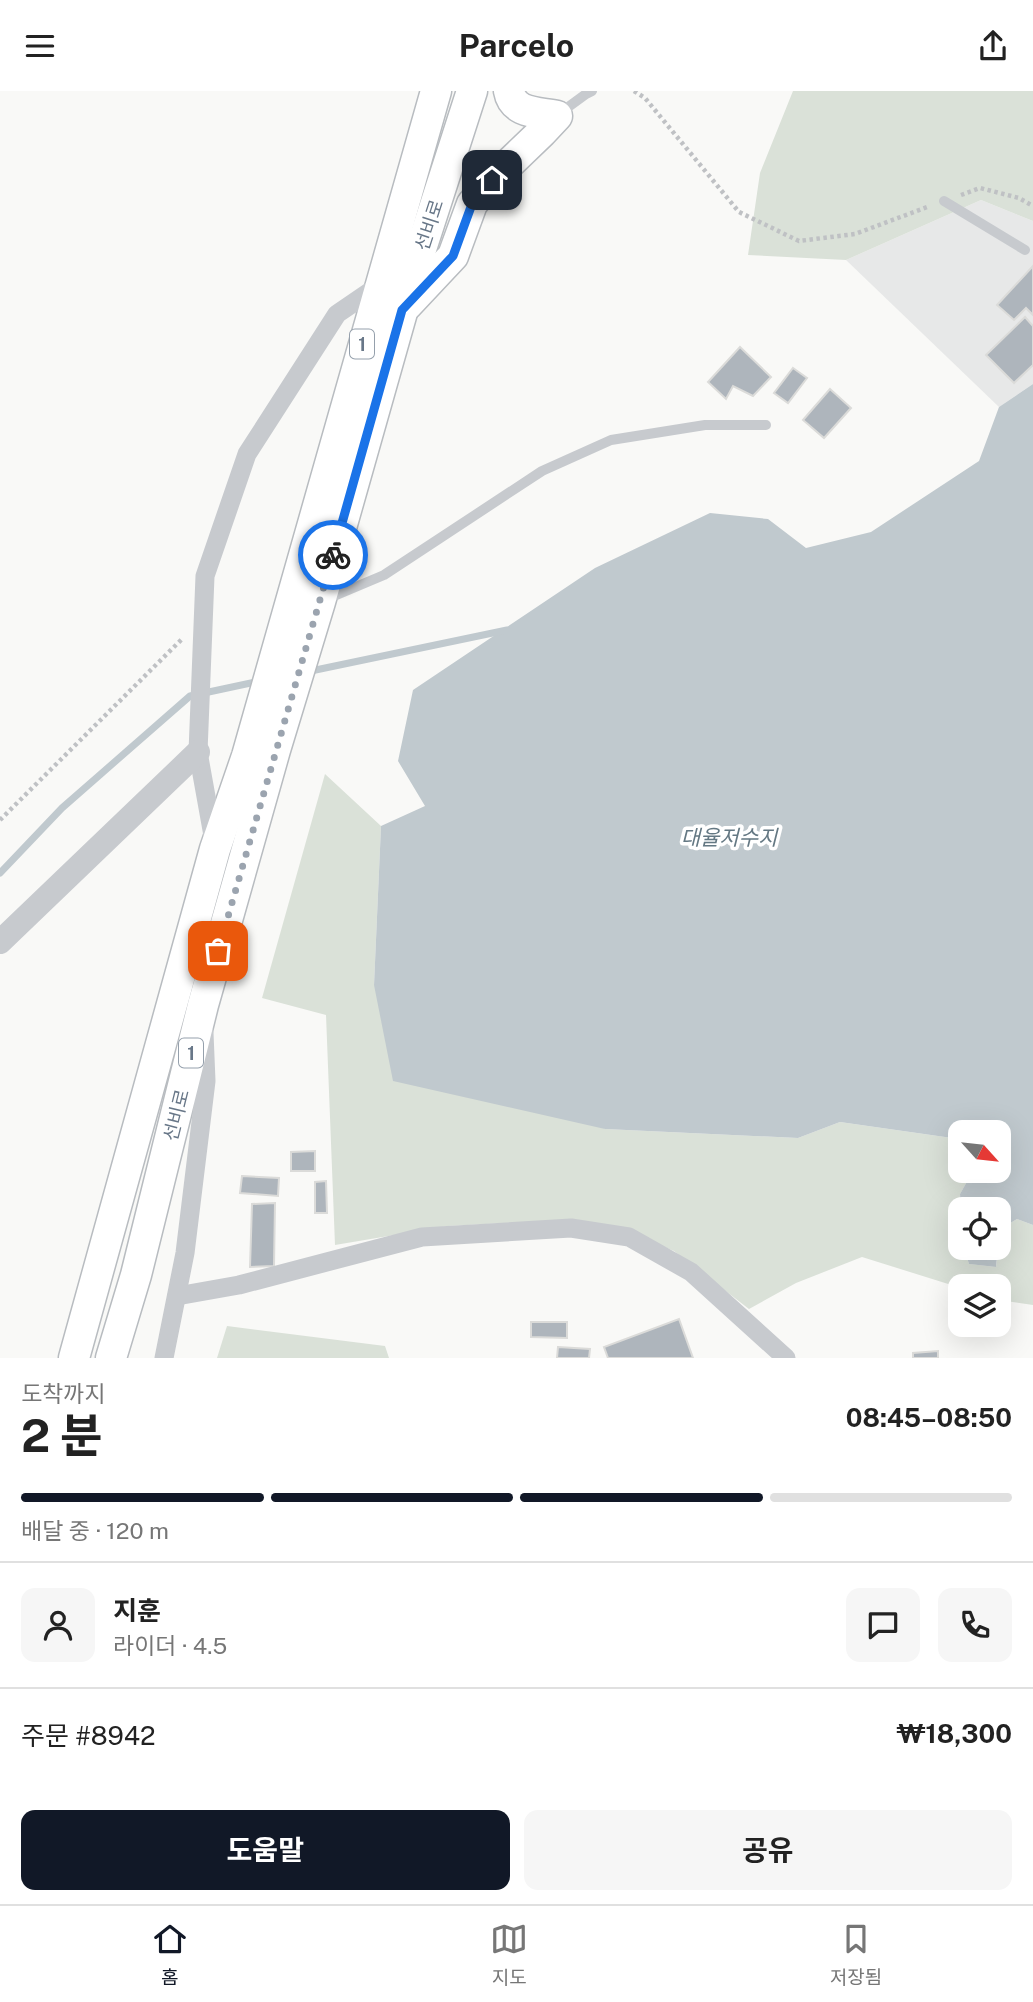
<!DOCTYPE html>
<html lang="ko">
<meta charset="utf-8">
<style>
body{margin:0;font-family:"Public Sans","Noto Sans KR",sans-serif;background:#f6f6f6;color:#222;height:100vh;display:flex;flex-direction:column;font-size:26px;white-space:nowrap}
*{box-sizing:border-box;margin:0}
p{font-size:23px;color:#767676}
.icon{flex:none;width:38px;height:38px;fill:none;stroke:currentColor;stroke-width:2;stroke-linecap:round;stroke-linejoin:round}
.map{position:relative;height:1267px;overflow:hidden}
.details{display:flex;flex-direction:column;background:#fff;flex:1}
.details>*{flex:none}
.needle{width:46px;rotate:117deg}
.fabs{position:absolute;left:948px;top:1029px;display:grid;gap:14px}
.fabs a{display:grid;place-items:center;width:63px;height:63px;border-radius:14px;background:#fff;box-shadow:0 7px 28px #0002;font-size:35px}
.pin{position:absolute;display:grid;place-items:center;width:60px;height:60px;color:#fff;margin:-30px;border-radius:14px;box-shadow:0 4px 10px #0006}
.courier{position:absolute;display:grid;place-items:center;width:70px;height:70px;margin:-35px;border:5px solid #1a73e8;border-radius:50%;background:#fff;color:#222;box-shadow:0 2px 9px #0007}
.headline em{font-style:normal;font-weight:700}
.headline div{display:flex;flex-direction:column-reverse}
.headline{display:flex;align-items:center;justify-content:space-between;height:119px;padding:0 21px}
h1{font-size:46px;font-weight:700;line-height:52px}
.bar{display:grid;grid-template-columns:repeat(4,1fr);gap:10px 7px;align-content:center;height:84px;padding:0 21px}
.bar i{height:9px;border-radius:5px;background:#e0e0e0}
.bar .on{background:#111827}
.bar p{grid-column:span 4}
.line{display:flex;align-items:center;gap:18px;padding:0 21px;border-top:2px solid #e0e0e0}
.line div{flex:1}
.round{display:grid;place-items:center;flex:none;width:74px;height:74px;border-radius:14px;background:#f6f6f6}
.primary-button{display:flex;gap:14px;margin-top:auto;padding:14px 21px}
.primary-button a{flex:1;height:80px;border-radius:14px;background:#111827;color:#fff;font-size:28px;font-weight:700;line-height:80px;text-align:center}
.primary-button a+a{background:#f6f6f6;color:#222}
header{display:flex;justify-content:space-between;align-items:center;height:91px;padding:0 21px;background:#fff;font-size:32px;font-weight:700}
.menu{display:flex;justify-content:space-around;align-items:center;height:98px;border-top:2px solid #e0e0e0;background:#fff;font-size:19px;color:#767676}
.menu a{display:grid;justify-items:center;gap:4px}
.menu .on{color:#111827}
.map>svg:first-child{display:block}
.built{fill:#e7e8e8}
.green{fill:#dae1d8}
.water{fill:#c0c9ce}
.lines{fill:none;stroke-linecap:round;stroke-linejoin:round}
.stream{stroke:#c0c9ce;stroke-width:7}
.building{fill:#aeb5bc;stroke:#dbdbd9;stroke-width:2}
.primary-casing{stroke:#b8bcc0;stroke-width:33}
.path{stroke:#bfc1c4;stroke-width:4.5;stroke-dasharray:3.5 3.5;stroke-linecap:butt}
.service{stroke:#c7cace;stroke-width:10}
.minor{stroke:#c7cace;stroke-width:19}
.tertiary{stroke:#c7cace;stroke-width:24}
.primary{stroke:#fff;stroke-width:30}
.done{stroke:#9ba4af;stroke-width:7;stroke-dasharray:0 12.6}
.route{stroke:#1a73e8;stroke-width:9}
.labels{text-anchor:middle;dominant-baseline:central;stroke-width:7;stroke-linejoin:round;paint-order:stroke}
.shield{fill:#fff;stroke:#95a0ac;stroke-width:2}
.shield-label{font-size:18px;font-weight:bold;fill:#687788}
.street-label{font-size:19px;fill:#687788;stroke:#fff}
.water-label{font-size:21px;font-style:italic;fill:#647883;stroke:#fff}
</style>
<header><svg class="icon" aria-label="menu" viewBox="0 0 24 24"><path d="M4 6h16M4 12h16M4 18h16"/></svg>Parcelo<svg class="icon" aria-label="share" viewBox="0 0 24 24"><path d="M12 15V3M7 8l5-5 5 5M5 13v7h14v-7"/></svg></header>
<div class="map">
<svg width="1033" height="1267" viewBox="0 0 1033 1267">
<rect width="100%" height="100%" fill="#f9f9f7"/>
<path class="built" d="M981 109 1033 130V293L999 316 846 169Z"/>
<g class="green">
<path d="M793 0H1033V130L981 109 846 169 748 164 760 82Z"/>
<path d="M325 683 381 735 374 894 605 1038 798 1047 840 1031 959 1048 961 1080H967L969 1087 960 1103 961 1157H964L969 1173 996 1176 1002 1137 1017 1128 1033 1134V1214L999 1209V1195H961V1197L862 1166 796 1192 749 1218 674 1160 620 1137 564 1129 448 1135 335 1154 326 924 262 907Z"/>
<path d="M227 1235 385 1255 389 1267H217Z"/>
</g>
<g class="water">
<path d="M1033 293V1134L1017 1128 1002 1137 999 1146V1118H961V1121L960 1103 969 1087 967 1080H999V1041H961V1056L959 1048 840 1031 798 1047 605 1038 393 990 374 894 381 735 425 715 398 670 413 599 595 477 710 422 768 428 806 457 871 441 979 370 999 316Z"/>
<path d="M964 1157H998L996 1176 969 1173Z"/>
</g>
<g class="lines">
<g class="stream">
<path d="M306 581 507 539"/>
<path d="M0 782 62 717 190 605 260 590"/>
</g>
</g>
<g class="building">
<path d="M1033 175V224L1026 217 1014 229 997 214Z"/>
<path d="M1025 226 1033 235V274L1014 292 986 264Z"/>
<path d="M740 256 771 286 753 305 733 295 726 308 708 291Z"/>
<path d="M793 277 807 287 788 312 774 302Z"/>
<path d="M830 298 851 317 824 347 803 329Z"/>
<path d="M315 1060V1080H291V1061Z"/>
<path d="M242 1085 279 1087 278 1105 240 1102Z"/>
<path d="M326 1090 327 1122H315V1091Z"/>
<path d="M275 1112 274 1175 250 1176 252 1113Z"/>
<path d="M679 1228 693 1267H608L604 1256Z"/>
<path d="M531 1231H567V1247L531 1246Z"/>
<path d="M558 1256 590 1258 589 1267H557Z"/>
<path d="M938 1260V1267H913V1262Z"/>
</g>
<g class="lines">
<defs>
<g id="primary">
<path d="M407 214 453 165 472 113 492 89 542 41 557 25C538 21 513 23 509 0"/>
<path d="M74 1267 215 758 247 665 436 0"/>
<path d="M111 1267 136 1184 203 914 275 659 320 511 412 186 472 0"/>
</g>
</defs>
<use href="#primary" class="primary-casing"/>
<g class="path">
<path d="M634 0 645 7 739 121 799 150 855 143 930 115"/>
<path d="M961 104 980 97 1019 107 1033 115"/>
<path d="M0 729 183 547"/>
</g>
<g class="service">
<path d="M560 22 586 3 592 0"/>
<path d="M944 110 1025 159"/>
<path d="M327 508 384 484 542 380 611 349 705 334H766"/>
</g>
<g class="minor">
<path d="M214 750 198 661 205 485 247 363 337 223 378 195"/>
<path d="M177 1205 239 1194 422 1146 571 1137 629 1146 691 1181 786 1267"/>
<path d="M164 1267 185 1162 206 990 204 942"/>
</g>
<path class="tertiary" d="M0 851 198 661"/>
<use href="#primary" class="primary"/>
</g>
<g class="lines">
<path class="done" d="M218 860 333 464"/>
<path class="route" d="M333 464 402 219 453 165 472 113 492 89"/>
</g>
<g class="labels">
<g class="shield">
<rect x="350" y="238.5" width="24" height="29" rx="5"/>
<rect x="179" y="947.5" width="24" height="29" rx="5"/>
</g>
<g class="shield-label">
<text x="362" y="253">1</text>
<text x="191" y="962">1</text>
</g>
<g class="street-label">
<text transform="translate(429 134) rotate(-72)">선비로</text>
<text transform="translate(176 1024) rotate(-76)">선비로</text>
</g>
<g class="water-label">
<text x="729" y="746">대율저수지</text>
</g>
</g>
</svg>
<div class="fabs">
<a><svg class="needle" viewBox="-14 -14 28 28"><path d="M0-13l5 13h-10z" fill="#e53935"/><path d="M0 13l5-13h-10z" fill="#767676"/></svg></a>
<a><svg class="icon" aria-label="locate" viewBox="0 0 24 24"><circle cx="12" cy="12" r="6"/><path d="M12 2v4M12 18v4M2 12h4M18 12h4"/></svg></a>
<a><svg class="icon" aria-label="layers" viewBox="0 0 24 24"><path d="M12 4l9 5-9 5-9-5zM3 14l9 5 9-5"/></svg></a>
</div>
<div class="pin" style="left:218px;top:860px;background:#ea580c"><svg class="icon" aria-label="bag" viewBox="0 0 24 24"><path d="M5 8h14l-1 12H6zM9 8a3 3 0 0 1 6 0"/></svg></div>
<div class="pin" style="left:492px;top:89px;background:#1f2937"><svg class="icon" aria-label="home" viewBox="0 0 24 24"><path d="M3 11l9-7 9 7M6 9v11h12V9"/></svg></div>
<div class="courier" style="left:333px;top:464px"><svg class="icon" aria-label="bike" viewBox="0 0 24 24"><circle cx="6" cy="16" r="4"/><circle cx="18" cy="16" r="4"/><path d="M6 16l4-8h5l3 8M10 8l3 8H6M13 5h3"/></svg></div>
</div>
<section class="details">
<div class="headline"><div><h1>2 분</h1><p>도착까지</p></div><em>08:45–08:50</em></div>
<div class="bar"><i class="on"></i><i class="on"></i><i class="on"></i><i></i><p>배달 중 · 120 m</p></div>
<div class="line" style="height:126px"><a class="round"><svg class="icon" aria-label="person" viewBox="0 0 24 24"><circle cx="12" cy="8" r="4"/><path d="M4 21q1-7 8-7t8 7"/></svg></a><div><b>지훈</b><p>라이더 · 4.5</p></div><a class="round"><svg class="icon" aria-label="chat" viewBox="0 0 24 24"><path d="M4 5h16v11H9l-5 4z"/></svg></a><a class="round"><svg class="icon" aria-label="phone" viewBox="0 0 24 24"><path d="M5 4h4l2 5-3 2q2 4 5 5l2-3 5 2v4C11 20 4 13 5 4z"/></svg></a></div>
<div class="line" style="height:91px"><div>주문 #8942</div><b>₩18,300</b></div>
<div class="primary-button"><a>도움말</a><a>공유</a></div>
</section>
<nav class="menu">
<a class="on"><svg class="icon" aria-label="home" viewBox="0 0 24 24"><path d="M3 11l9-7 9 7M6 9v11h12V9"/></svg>홈</a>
<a><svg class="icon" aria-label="map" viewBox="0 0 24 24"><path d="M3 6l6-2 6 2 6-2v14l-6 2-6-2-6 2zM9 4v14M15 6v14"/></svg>지도</a>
<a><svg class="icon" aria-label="saved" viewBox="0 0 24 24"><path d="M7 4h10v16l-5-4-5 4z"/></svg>저장됨</a>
</nav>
